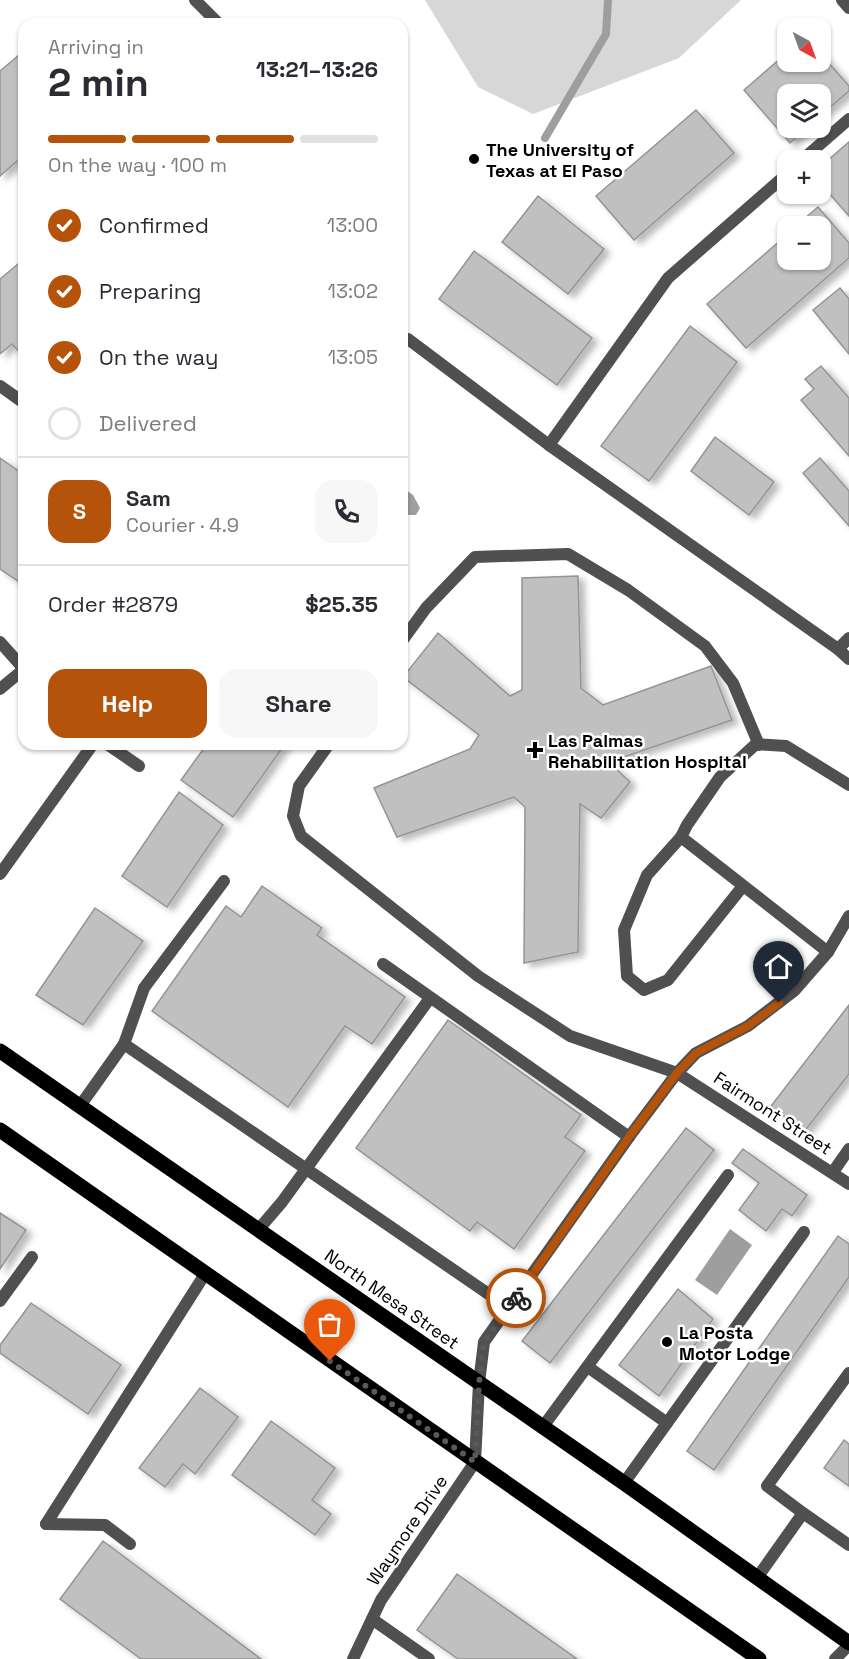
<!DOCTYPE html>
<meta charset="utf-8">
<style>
body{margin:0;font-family:"Space Grotesk",sans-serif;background:#f7f7f7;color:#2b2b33;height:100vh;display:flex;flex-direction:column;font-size:22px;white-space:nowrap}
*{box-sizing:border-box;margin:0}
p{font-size:20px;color:#7c7c81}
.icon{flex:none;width:33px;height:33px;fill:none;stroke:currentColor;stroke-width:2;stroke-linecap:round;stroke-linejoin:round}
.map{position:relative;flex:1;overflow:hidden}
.panel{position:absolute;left:18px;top:18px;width:390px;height:732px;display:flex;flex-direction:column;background:#fff;border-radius:18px;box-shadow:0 2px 4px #0004}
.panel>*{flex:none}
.needle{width:39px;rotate:139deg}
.controls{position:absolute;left:777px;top:18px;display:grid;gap:12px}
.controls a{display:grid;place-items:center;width:54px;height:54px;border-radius:12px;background:#fff;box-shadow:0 2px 4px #0004;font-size:30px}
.pin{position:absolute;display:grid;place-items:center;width:51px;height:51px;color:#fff;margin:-62px -26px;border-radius:50% 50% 50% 0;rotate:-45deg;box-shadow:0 0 6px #0007}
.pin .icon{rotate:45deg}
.courier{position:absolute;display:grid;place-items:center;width:60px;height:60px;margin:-30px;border:4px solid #b45309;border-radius:50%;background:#fff;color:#222;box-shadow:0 2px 8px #0007}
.overview em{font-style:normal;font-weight:700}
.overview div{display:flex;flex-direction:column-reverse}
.overview{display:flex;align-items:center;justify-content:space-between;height:102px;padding:0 30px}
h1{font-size:39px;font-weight:700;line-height:45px}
.bar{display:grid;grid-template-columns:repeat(4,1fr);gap:9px 6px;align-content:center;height:72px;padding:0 30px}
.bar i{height:8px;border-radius:4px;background:#e1e1e2}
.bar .active{background:#b45309}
.bar p{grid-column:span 4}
.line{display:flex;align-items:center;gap:15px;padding:0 30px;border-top:2px solid #e1e1e2}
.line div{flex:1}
.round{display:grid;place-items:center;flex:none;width:63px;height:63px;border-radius:18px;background:#f7f7f7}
ol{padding:0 30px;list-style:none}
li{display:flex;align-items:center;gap:18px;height:66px}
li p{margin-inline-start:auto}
li .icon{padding:6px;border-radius:50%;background:#b45309;color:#fff;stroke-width:4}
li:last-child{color:#7c7c81}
li i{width:33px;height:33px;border:3px solid #e1e1e2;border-radius:50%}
.primary-button{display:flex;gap:12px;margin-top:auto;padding:12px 30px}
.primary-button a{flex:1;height:69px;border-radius:18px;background:#b45309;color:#fff;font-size:24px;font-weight:700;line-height:69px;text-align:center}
.primary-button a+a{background:#f7f7f7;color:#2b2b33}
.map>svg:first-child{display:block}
.green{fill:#d7d7d7}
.water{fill:#9e9e9e}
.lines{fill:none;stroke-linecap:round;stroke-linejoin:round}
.stream{stroke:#9e9e9e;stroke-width:8}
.building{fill:#c0c0c0;stroke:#949494;stroke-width:1.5;filter:url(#shadow)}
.lane{stroke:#505050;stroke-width:12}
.street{stroke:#505050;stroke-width:12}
.primary{stroke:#000;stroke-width:15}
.done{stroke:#595959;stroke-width:6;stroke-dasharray:0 10.8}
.route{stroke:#b45309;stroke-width:8}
.poi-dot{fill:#000;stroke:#fff;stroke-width:2}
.labels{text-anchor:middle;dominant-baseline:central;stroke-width:5;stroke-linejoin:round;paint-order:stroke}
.poi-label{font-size:18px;font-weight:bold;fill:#000;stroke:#fff;text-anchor:start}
.street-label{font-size:18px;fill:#000;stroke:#fff}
</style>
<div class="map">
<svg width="849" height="1659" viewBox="0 0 849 1659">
<defs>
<filter id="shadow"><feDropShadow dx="6" dy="4" stdDeviation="3" flood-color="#0004"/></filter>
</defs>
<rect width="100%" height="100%" fill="#fff"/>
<path class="green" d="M425 0H741L679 58 533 114 478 87Z"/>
<g class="water">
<path d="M402 487 413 495 420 508 416 515H402Z"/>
<path d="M730 1229 752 1245 717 1295 695 1280Z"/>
</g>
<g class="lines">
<path class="stream" d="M545 138 606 34 608 0"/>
</g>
<g class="building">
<path d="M788 52V62H820V53L849 86V91L820 116V94H788V128H807L790 143 744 90Z"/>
<path d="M19 55 24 60V155L0 176V71Z"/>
<path d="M696 110 734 153 634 240 596 196Z"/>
<path d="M849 142V216L820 183V167Z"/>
<path d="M538 196 604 249 568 294 502 242Z"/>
<path d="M818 207 849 243V258L746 348 707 304 788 234V260H820V226H796Z"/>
<path d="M474 251 592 338 557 385 439 299Z"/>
<path d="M24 259V357L12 344 0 354V279Z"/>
<path d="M840 288 849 299V354L813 310Z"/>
<path d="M690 326 737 362 649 481 601 446Z"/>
<path d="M821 366 849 398V456L801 400 814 389 805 379Z"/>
<path d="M715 437 774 482 749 515 691 471Z"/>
<path d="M0 458 24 475V585L0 569Z"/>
<path d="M820 458 849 491V526L803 473Z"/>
<path d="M578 576 581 688 603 705 711 666 732 720 609 762 630 782 601 818 580 804 578 952 524 963 525 807 514 797 397 837 374 788 470 749 479 735 403 677 438 633 510 696 522 690V578Z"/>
<path d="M207 744H285L233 817 181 780Z"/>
<path d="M179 792 223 825 167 907 122 876Z"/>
<path d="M262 886 322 928 317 935 405 997 372 1044 345 1026 288 1107 152 1011 226 906 241 917Z"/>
<path d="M95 908 143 941 83 1025 36 995Z"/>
<path d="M849 1005V1074L804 1132 771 1106Z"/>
<path d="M448 1020 581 1115 565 1137 585 1151 514 1249 477 1222 470 1231 356 1148Z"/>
<path d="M686 1128 714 1150 550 1363 522 1341Z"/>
<path d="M743 1149 807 1195 792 1216 782 1209 766 1231 739 1210 759 1183 732 1163Z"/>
<path d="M0 1213 26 1230 0 1269Z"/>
<path d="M838 1236 849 1244V1277L714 1470 687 1451Z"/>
<path d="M678 1289 713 1319 659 1396 619 1365Z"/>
<path d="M31 1303 121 1365 88 1414 0 1353V1345Z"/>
<path d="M200 1388 238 1417 195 1474 183 1464 165 1487 139 1468Z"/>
<path d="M271 1421 335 1468 312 1500 331 1514 315 1535 232 1475Z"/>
<path d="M844 1440 849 1444V1486L824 1468Z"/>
<path d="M103 1541 261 1659H141L60 1599Z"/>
<path d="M457 1574 577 1659H458L417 1630Z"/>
</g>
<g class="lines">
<g class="lane">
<path d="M195 0 219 24"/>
<path d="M842 0 849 8"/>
<path d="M802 160 849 119"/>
<path d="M408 339 549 445 838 649 849 638"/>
<path d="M0 386 24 403"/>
<path d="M549 445 668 278 788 173"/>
<path d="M402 641 426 608 475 557 568 554 628 590 705 646 733 683 759 745"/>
<path d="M0 642 24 669"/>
<path d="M0 689 24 669"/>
<path d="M107 744 139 766"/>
<path d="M329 744 299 786 293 816 301 836 478 976 570 1036 677 1073"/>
<path d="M681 837 647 875 624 930 627 976 644 990 668 980 743 886"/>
<path d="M0 874 93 744"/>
<path d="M828 952 681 837 687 825 720 777 756 744 786 746 849 785"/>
<path d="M383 964 629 1137"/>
<path d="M124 1044 144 988 224 881"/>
<path d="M80 1106 124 1044 509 1308"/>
<path d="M833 1172 849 1149"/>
<path d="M258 1230 282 1202 430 998"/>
<path d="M0 1301 32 1257"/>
<path d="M588 1367 667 1423"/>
<path d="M542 1428 728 1175"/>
<path d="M624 1483 804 1232"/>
<path d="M803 1513 767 1486 849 1373"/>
<path d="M46 1524 205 1274"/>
<path d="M46 1524 105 1525 130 1544"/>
<path d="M757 1578 803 1513 849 1545"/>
<path d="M372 1619 429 1659"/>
</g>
<g class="street">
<path d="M838 649 849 659"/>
<path d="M677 1073 849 1184"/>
<path d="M353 1659 381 1600 475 1462 479 1383 484 1342 629 1137 677 1073 696 1053 748 1026 794 991 828 952 849 916"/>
<path d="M835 1659 849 1645"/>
</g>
<g class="primary">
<path d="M0 1051 624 1483 849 1643"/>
<path d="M0 1130 759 1659"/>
</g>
</g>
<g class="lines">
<path class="done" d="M330 1361 475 1462 479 1383 484 1342 516 1298"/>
<path class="route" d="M516 1298 629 1137 677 1073 696 1053 748 1026 779 1003"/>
</g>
<g class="poi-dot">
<circle cx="474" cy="159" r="6"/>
<path d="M532 741h6v6h6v6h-6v6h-6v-6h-6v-6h6z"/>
<circle cx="667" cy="1342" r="6"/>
</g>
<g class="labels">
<g class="poi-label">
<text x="486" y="149">The University of<tspan x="486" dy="21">Texas at El Paso</tspan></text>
<text x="548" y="740">Las Palmas<tspan x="548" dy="21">Rehabilitation Hospital</tspan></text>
<text x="679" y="1332">La Posta<tspan x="679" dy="21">Motor Lodge</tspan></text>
</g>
<g class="street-label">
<text transform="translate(773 1113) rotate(33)">Fairmont Street</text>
<text transform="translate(392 1299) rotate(35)">North Mesa Street</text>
<text transform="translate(407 1530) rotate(-56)">Waymore Drive</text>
</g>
</g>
</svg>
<div class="controls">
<a><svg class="needle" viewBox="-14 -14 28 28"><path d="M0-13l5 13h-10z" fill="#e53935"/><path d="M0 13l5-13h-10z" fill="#7c7c81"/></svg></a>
<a><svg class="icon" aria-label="layers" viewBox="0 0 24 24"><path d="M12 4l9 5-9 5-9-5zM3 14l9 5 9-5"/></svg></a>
<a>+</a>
<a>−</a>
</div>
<div class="pin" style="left:330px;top:1361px;background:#ea580c"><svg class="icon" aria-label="bag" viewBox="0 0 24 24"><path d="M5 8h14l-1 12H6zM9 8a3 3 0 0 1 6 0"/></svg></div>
<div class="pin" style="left:779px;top:1003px;background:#1f2937"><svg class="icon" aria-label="home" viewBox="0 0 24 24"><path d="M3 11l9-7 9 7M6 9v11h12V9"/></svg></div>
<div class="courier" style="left:516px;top:1298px"><svg class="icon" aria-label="bike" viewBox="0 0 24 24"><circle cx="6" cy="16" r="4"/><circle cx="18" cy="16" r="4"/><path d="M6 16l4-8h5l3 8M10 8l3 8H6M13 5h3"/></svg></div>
<section class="panel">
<div class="overview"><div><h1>2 min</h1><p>Arriving in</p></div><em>13:21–13:26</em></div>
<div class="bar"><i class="active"></i><i class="active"></i><i class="active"></i><i></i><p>On the way · 100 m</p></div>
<ol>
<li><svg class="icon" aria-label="check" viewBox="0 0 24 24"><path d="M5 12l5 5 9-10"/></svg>Confirmed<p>13:00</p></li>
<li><svg class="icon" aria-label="check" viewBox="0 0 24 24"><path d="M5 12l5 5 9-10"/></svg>Preparing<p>13:02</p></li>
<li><svg class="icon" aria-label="check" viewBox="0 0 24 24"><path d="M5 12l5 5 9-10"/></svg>On the way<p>13:05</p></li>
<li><i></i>Delivered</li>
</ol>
<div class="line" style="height:108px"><b class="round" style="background:#b45309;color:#fff">S</b><div><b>Sam</b><p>Courier · 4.9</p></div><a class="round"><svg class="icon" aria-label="phone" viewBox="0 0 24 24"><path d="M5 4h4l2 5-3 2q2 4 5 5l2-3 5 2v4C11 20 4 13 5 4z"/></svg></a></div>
<div class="line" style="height:78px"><div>Order #2879</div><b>$25.35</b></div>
<div class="primary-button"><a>Help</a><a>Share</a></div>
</section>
</div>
